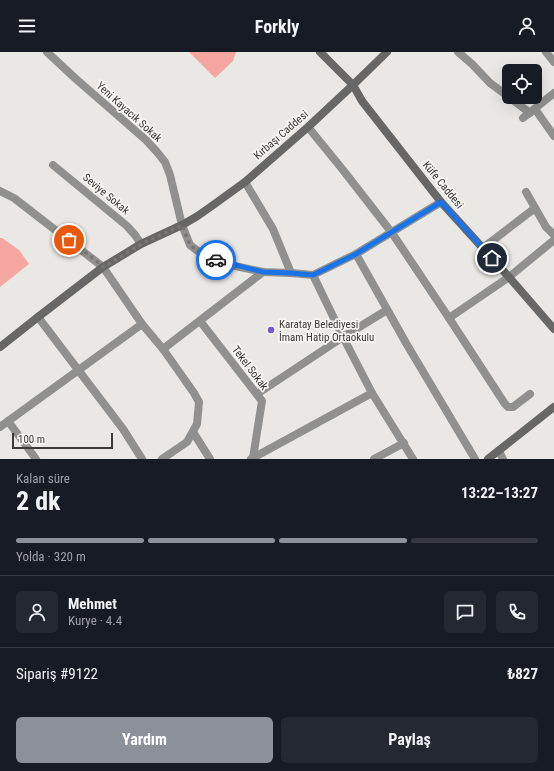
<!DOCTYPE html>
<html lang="tr">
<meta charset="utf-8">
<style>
body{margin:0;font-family:"Roboto Condensed",sans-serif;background:#242831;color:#f1f3f6;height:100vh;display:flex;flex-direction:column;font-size:15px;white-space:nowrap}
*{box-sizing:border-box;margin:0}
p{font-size:13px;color:#9ea1a6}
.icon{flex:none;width:22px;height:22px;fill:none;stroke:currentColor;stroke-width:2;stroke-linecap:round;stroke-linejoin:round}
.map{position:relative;height:407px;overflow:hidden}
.side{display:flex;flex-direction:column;background:#171b24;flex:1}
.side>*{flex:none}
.fabs{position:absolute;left:502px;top:12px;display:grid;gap:8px}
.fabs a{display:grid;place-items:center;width:40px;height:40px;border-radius:6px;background:#171b24;box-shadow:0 4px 16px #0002;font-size:20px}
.scale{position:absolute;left:12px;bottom:10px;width:101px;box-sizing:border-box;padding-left:4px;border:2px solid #3a3a38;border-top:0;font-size:11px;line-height:14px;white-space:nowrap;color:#3a3a38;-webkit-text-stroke:3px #f7f6f2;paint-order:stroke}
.pin{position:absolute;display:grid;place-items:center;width:34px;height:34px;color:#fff;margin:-17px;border:2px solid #fff;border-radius:50%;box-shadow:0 1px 4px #0007}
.courier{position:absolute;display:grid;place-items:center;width:40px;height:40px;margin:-20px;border:3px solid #1a73e8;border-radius:50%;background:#fff;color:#222;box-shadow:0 1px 5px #0007}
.overview em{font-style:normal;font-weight:700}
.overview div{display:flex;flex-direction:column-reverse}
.overview{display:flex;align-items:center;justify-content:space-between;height:68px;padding:0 16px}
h1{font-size:26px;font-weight:700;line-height:30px}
.bar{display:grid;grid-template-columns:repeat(4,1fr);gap:6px 4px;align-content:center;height:48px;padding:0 16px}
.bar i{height:5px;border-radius:3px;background:#363941}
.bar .active{background:#8c9099}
.bar p{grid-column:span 4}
.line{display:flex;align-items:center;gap:10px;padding:0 16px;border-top:1px solid #363941}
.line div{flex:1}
.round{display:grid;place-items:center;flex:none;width:42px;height:42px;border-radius:6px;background:#242831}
.button{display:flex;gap:8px;margin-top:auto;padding:8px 16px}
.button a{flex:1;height:46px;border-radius:6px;background:#8c9099;color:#fff;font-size:16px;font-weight:700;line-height:46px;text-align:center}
.button a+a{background:#242831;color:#f1f3f6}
header{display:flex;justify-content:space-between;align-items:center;height:52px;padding:0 16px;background:#171b24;font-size:18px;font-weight:700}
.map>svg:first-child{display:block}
.green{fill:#f6a6a0}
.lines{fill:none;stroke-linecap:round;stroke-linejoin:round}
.street{stroke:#90918f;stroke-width:8}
.secondary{stroke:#676765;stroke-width:8}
.done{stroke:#787775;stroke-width:4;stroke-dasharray:0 7.2}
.route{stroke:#1a73e8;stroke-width:5}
.poi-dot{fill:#7356d0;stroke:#f7f6f2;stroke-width:1.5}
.labels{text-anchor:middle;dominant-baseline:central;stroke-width:3.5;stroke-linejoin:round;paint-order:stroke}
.street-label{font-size:11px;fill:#3a3a38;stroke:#f7f6f2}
.poi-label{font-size:11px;fill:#3a3a38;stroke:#f7f6f2;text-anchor:start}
</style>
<header><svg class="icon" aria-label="menu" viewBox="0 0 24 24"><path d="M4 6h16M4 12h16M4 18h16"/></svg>Forkly<svg class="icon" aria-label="person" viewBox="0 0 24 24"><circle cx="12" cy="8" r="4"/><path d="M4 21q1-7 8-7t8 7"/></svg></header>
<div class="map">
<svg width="554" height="407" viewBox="0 0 554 407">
<rect width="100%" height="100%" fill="#eae8e5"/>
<g class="green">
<path d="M189 0H236L233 9 215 26Z"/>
<path d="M0 186H2L19 198 29 212 0 235Z"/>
</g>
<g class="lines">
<g class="street">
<path d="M47 0 76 27 146 88 157 100 165 110 170 123 182 173 190 193 204 204 221 211 263 220 291 221 313 223 356 202 441 150"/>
<path d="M458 0 472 12 490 31 509 45"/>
<path d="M546 0 554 10"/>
<path d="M509 45 530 61"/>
<path d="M535 57 554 84"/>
<path d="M523 66 554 41"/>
<path d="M308 75 343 118 392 181 449 266 505 352 508 355H513L530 342"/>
<path d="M53 113 127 174 135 183 141 192"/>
<path d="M245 130 273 177 291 221"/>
<path d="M0 139 14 146 103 215 142 272 163 297 194 341 199 350 197 372 187 390 162 407"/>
<path d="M526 140 546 175 554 183"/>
<path d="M483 196 535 156"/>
<path d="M356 202 406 291 475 407"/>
<path d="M313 223 343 285 372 341 413 407"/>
<path d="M38 265 123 377 142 407"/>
<path d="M449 266 509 225 554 188"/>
<path d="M200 269 262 349 253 406"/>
<path d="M163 297 263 220"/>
<path d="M257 342 343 285 387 258"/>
<path d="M8 369 36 407"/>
<path d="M0 375 142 272"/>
<path d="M193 380 210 407"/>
<path d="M499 399 503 407"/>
<path d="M251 407 372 341"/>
<path d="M374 407 404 391"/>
</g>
<g class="secondary">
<path d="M320 0 353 33 362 49 441 150 509 225 554 277"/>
<path d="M0 295 38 265 103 215 141 192 182 173 196 165 209 156 245 130 308 75 353 33 387 0"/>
<path d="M488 407 554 355"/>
</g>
</g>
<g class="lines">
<path class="done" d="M69 188 104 215 141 192 182 173 190 193 204 204 216 208"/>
<path class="route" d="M216 208 263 220 291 221 313 223 356 202 441 150 492 206"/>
</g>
<circle class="poi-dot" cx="271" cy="278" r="4"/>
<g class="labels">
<g class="street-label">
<text transform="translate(129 60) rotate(42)">Yeni Kayacık Sokak</text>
<text transform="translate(281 83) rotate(-41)">Kırbaşı Caddesi</text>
<text transform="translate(443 133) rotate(51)">Küfe Caddesi</text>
<text transform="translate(106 142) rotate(40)">Seviye Sokak</text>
<text transform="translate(250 316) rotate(53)">Tekel Sokak</text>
</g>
<g class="poi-label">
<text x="279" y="272">Karatay Belediyesi<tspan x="279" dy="13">İmam Hatip Ortaokulu</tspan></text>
</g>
</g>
</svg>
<div class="fabs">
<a><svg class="icon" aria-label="locate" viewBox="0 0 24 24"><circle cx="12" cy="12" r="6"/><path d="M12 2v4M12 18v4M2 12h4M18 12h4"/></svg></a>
</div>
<div class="scale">100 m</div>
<div class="pin" style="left:69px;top:188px;background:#ea580c"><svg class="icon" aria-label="bag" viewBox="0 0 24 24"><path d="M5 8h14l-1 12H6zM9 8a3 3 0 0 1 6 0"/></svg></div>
<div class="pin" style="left:492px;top:206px;background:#1f2937"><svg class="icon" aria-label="home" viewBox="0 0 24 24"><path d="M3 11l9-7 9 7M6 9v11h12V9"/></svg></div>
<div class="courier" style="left:216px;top:208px"><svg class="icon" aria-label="car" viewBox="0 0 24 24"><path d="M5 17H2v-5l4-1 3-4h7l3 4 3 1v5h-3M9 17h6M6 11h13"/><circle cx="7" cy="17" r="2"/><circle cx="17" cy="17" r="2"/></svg></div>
</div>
<section class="side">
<div class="overview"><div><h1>2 dk</h1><p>Kalan süre</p></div><em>13:22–13:27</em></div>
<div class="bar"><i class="active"></i><i class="active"></i><i class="active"></i><i></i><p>Yolda · 320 m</p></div>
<div class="line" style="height:72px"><a class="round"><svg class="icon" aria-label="person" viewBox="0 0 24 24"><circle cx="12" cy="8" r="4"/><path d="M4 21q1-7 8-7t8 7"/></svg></a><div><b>Mehmet</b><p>Kurye · 4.4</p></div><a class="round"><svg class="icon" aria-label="chat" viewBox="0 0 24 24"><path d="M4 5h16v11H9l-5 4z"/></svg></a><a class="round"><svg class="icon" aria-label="phone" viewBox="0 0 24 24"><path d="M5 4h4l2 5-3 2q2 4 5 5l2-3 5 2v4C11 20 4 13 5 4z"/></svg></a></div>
<div class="line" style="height:52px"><div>Sipariş #9122</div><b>₺827</b></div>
<div class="button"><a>Yardım</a><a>Paylaş</a></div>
</section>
